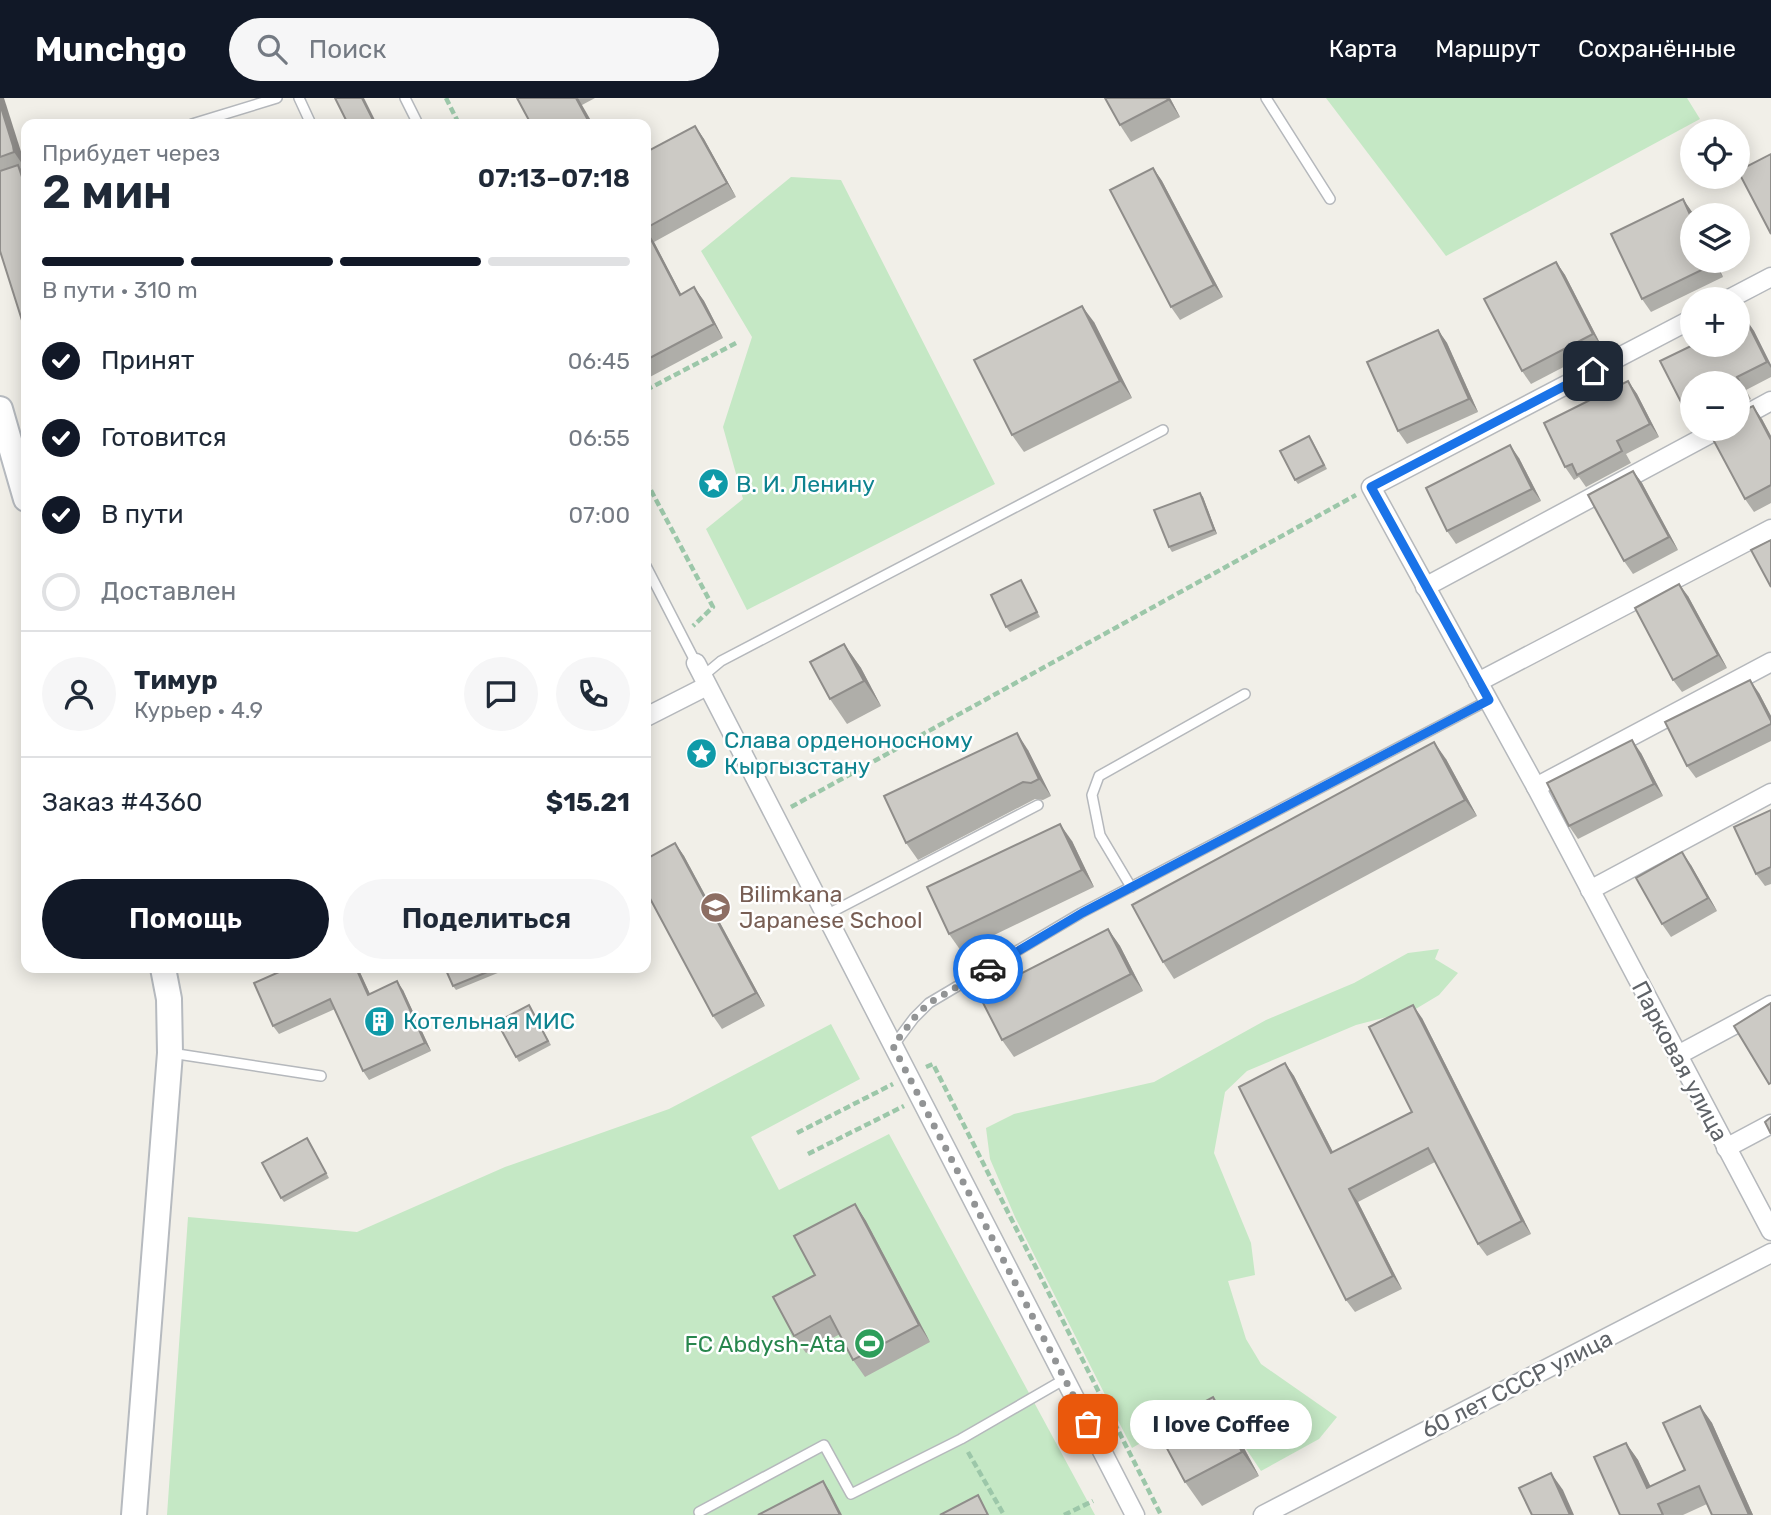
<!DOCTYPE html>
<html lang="ru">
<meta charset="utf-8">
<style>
body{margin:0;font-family:Rubik,sans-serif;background:#f6f6f7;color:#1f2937;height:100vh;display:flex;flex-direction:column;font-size:26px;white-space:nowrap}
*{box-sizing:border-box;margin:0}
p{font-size:23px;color:#747a83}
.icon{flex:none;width:38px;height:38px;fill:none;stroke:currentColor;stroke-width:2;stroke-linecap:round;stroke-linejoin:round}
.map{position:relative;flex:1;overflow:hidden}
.side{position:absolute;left:21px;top:21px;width:630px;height:854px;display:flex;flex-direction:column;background:#fff;border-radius:14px;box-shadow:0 4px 18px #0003}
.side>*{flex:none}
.fabs{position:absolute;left:1680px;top:21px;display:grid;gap:14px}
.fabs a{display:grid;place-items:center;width:70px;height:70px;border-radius:50%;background:#fff;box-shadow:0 4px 18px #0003;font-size:35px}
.pin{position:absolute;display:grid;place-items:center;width:60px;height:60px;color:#fff;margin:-30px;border-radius:14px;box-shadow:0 4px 10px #0006}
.courier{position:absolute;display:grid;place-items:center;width:70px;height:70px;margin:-35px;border:5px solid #1a73e8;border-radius:50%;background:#fff;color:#222;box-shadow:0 2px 9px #0007}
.bubble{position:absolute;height:49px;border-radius:24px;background:#fff;box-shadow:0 4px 18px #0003;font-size:23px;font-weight:600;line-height:49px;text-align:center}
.overview em{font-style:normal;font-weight:600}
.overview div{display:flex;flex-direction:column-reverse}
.overview{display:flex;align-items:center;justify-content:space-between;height:119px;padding:0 21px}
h1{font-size:46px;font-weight:600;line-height:52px}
.bar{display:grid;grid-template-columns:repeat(4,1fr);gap:10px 7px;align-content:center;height:84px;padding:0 21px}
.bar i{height:9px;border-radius:5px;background:#e0e1e3}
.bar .selected{background:#111827}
.bar p{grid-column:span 4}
.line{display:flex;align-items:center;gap:18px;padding:0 21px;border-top:2px solid #e0e1e3}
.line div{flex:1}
.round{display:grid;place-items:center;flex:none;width:74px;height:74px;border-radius:37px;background:#f6f6f7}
ol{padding:0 21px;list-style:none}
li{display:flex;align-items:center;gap:21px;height:77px}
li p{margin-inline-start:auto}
li .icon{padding:7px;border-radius:50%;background:#111827;color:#fff;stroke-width:4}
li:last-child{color:#747a83}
li i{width:38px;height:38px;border:4px solid #e0e1e3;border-radius:50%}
.button{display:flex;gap:14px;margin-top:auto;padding:14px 21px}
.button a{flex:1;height:80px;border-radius:42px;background:#111827;color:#fff;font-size:28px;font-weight:600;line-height:80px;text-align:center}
.button a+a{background:#f6f6f7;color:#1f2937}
header{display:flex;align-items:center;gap:42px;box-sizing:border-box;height:98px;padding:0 35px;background:#111827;color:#fff}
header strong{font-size:33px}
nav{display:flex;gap:38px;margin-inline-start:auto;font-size:24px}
.search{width:490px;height:63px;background:#f6f6f7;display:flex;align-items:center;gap:18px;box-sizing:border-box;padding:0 24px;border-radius:38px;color:#747a83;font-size:26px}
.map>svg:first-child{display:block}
.green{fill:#c5e8c5}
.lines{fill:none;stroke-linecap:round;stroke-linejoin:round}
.lane-casing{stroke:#b5b8bc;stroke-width:12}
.street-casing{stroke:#b5b8bc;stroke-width:21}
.secondary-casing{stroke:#b6babf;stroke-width:28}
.path{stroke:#9cc7a9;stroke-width:4.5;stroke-dasharray:7 3.5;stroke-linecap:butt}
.lane{stroke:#fff;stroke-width:9}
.street{stroke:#fff;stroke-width:18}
.secondary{stroke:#fff;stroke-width:24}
.wall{fill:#afaea9}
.shaded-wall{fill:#8f8d8a}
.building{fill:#cccac5;stroke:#8f8d8a;stroke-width:2}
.done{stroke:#929495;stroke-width:7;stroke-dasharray:0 12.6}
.route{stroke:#1a73e8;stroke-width:9}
.labels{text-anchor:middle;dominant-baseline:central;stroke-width:5;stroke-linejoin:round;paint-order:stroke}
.culture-label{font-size:23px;fill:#0d838f;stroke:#fff;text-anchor:start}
.education-label{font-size:23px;fill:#785e54;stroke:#fff;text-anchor:start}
.street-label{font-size:23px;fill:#5f6368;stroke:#fff}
.leisure-label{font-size:23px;fill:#27864d;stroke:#fff;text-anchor:end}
</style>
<header>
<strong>Munchgo</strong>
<div class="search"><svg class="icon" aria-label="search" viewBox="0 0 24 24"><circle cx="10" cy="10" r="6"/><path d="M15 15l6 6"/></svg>Поиск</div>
<nav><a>Карта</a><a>Маршрут</a><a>Сохранённые</a></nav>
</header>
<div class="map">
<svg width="1771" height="1417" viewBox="0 0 1771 1417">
<rect width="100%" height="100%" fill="#f1efe8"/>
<g class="green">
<path d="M1326 0H1687L1700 21 1446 158Z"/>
<path d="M791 79 841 82 995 386 747 512 706 431 743 401 723 329 752 239 701 153Z"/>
<path d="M1439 851 1435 861 1458 875 1439 897 1414 912 1356 927 1247 973 1225 994 1214 1055 1251 1145 1255 1177 1228 1183 1246 1241 1261 1266 1337 1319 1319 1341 1261 1373 1214 1303 1132 1350 1015 1119 990 1061 986 1030 1014 1016 1154 984 1266 922 1354 885 1408 855Z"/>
<path d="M831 926 860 981 751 1039 779 1092 889 1036 1095 1417H167L188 1119 357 1134 505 1069 669 1011Z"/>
</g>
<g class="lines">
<defs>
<g id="lane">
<path d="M299 0 311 26"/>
<path d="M405 0 418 26"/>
<path d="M1266 0 1330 101"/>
<path d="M192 26 277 0"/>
<path d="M646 468 696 565"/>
<path d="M703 578 721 563 1163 332"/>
<path d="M1131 789 1100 737 1092 697 1099 678 1245 596"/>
<path d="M826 817 1038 707"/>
<path d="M893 948 914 920 929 905 1081 815 1489 602"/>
<path d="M171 955 321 978"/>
<path d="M699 1414 824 1347 851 1396 961 1341 1065 1281"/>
</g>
<g id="street">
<path d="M1729 201 1771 179"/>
<path d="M1692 221 1371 389 1536 689 1771 1133"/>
<path d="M1738 321 1771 303"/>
<path d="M1425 489 1719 331"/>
<path d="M696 565 1135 1417"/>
<path d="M1478 584 1771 431"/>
<path d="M646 619 707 588"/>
<path d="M1536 689 1771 564"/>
<path d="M1590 792 1771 695"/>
<path d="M1678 957 1771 907"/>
<path d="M1726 1050 1771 1026"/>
<path d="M1263 1417 1771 1155"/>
</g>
<g id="secondary">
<path d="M0 311 26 401"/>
<path d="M134 1417 170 955 169 901 163 870"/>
</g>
</defs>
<use href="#lane" class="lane-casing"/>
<use href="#street" class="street-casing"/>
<use href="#secondary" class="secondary-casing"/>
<g class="path">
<path d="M446 0 459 26"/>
<path d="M646 292 738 244"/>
<path d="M646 383 713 509 693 528"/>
<path d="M791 709 1356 397"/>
<path d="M926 969 933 966 1161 1417"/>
<path d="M797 1035 893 986"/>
<path d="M808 1056 904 1008"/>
<path d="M968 1354 1004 1417"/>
<path d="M1064 1417 1093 1403"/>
</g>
<use href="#lane" class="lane"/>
<use href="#street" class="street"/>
<use href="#secondary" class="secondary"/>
</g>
<g class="wall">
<path d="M0 0 24 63 25 70 21 71 0 153Z"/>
<path d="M517 0H595L582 7Z"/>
<path d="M1170 0 1180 19 1131 44 1120 27Z"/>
<path d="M695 28 704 41 736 99 654 144 681 196 694 189 704 203 723 240 648 280 646 276V54Z"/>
<path d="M1153 70 1162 83 1223 199 1180 222 1171 209Z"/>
<path d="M1683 101 1692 114 1723 179 1651 214 1642 201Z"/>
<path d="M1556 164 1565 177 1602 249 1531 286 1522 273Z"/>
<path d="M1745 220 1754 233 1771 267V279L1746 292 1751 301 1738 308V285H1692V319H1691L1682 306 1660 263 1693 247H1738V224Z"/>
<path d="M1094 224 1132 300 1024 354 1012 337Z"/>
<path d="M1438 232 1447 245 1478 314 1407 346 1398 333Z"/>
<path d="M1628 283 1637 296 1659 339 1626 356 1631 365 1586 389 1579 379 1574 382 1565 369Z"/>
<path d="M1762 321 1771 338V405L1754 414 1745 401Z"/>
<path d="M1312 342 1327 371 1298 386 1295 382Z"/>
<path d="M1519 360 1541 403 1456 446 1447 433Z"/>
<path d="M1633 373 1642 385 1678 452 1633 476 1624 463Z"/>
<path d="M1200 395 1203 399 1217 436 1172 454 1169 449Z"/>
<path d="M1021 482 1040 519 1010 534 1006 529Z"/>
<path d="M1688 498 1727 570 1682 594 1673 582Z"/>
<path d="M844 546 861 570 881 608 847 626 830 601Z"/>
<path d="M1759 595 1771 618V643L1696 680 1687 668Z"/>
<path d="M1028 652 1051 698 1043 702 1035 701 918 762 906 745Z"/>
<path d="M1641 655 1663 698 1578 741 1569 728Z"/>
<path d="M1446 661 1477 718 1174 881 1163 864Z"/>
<path d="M1771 712V786L1765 788 1756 776Z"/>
<path d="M1072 743 1094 789 961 853 949 836Z"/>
<path d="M675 745 684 758 765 908 722 931 713 918Z"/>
<path d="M1691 767 1717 813 1671 839 1662 826Z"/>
<path d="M1108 831 1120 848 1143 893 1014 959 1002 942Z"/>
<path d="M358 870 370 896 403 892 431 953 369 982 363 973 335 911 279 936 273 928Z"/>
<path d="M445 870H510L456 892 453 888Z"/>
<path d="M532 912 551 947 519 964 516 959Z"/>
<path d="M1422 920 1531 1136 1487 1158 1478 1146 1435 1064 1358 1104 1402 1191 1355 1214 1346 1202 1285 965 1294 978 1333 1054 1412 1014Z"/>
<path d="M310 1045 329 1080 284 1104 281 1100Z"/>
<path d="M855 1106 866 1123 930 1244 865 1279 853 1262 840 1236 806 1255 794 1238 815 1177Z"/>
<path d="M1213 1299 1230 1324 1259 1378 1202 1408 1185 1384Z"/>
<path d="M1700 1308 1712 1325 1753 1417H1712L1707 1406 1683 1417H1620L1626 1345 1638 1362 1650 1388 1685 1372Z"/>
</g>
<g class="shaded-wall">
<path d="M0 0H4L24 63 25 70 14 54 0 6Z"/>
<path d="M362 0H364L377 26H375Z"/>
<path d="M576 0H578L582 7 593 26H590Z"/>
<path d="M1167 0H1170L1180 19Z"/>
<path d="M695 28 704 41 736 99 727 85Z"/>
<path d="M18 67 26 78V91Z"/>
<path d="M1153 70 1162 83 1223 199 1214 187Z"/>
<path d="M1683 101 1692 114 1693 117H1692V121Z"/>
<path d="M646 132 654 144 689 211 680 197Z"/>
<path d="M1713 163H1715L1723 179 1714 166Z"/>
<path d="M1556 164 1565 177 1602 249 1593 236Z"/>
<path d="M694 189 704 203 723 240 714 226Z"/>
<path d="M1082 208 1094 224 1132 300 1120 283Z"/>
<path d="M1745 220 1754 233 1771 267V270L1767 264Z"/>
<path d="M1438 232 1447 245 1478 314 1469 301Z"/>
<path d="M1628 283 1637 296 1659 339 1650 326Z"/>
<path d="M1753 308 1762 321 1771 338V342Z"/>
<path d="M1510 347 1519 360 1541 403 1532 391Z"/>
<path d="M1633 373 1642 385 1678 452 1669 439Z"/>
<path d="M1200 395 1203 399 1217 436 1214 432Z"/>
<path d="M1679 486 1688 498 1727 570 1718 557Z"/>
<path d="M844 546 861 570 881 608 864 583Z"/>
<path d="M1750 582 1759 595 1771 618V623Z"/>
<path d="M1017 635 1028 652 1051 698 1039 681Z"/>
<path d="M1632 642 1641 655 1663 698 1654 686Z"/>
<path d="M1434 644 1446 661 1477 718 1465 702Z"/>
<path d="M1060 726 1072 743 1094 789 1082 772Z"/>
<path d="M675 745 684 758 765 908 756 895Z"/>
<path d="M1682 754 1691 767 1717 813 1708 800Z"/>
<path d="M1108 831 1120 848 1143 893 1131 876Z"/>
<path d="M356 870H358L374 905 368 897Z"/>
<path d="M397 883 403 892 431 953 425 945Z"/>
<path d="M1413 907 1422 920 1531 1136 1522 1123Z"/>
<path d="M1285 965 1294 978 1340 1068 1331 1055Z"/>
<path d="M1349 1091 1358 1104 1402 1191 1393 1178Z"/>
<path d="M855 1106 866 1123 930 1244 919 1227Z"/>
<path d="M1213 1299 1230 1324 1259 1378 1242 1354Z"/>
<path d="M1700 1308 1712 1325 1753 1417H1749Z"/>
<path d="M1626 1345 1638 1362 1659 1406 1647 1390Z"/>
<path d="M1551 1375 1563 1392 1574 1417H1570Z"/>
<path d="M823 1383 829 1392 842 1417H840Z"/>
</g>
<g class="building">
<path d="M335 0H362L375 26H348Z"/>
<path d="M517 0H576L590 26H531Z"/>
<path d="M1105 0H1167L1168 2 1120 27Z"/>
<path d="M0 6 13 48 14 54 0 59Z"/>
<path d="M695 28 727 85 646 130V54Z"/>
<path d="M1771 56V136L1738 73Z"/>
<path d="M18 67 26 91V235L0 153V73Z"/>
<path d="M1153 70 1214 187 1171 209 1110 92Z"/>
<path d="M1683 101 1692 121V163H1713L1714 166 1642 201 1611 136Z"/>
<path d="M646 132 680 197 694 189 714 226 646 262Z"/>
<path d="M1556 164 1593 236 1522 273 1484 201Z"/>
<path d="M1082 208 1120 283 1012 337 974 262Z"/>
<path d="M1745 220 1767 264 1737 279 1742 288 1738 290V285H1692V303V302L1682 306 1660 263 1693 247H1738V224Z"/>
<path d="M1438 232 1469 301 1398 333 1367 264Z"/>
<path d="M1628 283 1650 326 1617 343 1622 353 1577 377 1572 366 1565 369 1544 325Z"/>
<path d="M1753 308 1771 342V387L1745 401 1708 332 1710 331H1738V315Z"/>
<path d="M1309 338 1324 367 1295 382 1280 353Z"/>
<path d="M1510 347 1532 391 1447 433 1426 390Z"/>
<path d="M1633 373 1669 439 1624 463 1588 397Z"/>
<path d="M1200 395 1214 432 1169 449 1154 412Z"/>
<path d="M1771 442V489L1751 452Z"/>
<path d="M1021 482 1037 514 1006 529 991 497Z"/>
<path d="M1679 486 1718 557 1673 582 1635 510Z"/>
<path d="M844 546 864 583 830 601 810 564Z"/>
<path d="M1750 582 1771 623V626L1687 668 1665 624Z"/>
<path d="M1017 635 1039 681 1031 685 1023 684 906 745 884 698Z"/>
<path d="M1632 642 1654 686 1569 728 1547 685Z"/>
<path d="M1434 644 1465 702 1163 864 1132 807Z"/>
<path d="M1771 712V769L1756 776 1734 729Z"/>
<path d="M1060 726 1082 772 949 836 927 789Z"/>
<path d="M675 745 756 895 713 918 646 793V761Z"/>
<path d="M1682 754 1708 800 1662 826 1636 780Z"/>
<path d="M1108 831 1131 876 1002 942 979 897Z"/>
<path d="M288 870H356L368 897 397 883 425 945 363 973 330 901 273 928 254 885Z"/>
<path d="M445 870H497L453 888Z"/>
<path d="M1771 905V985L1769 986 1734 928Z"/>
<path d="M529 907 548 943 516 959 497 924Z"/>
<path d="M1413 907 1522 1123 1478 1146 1428 1050 1349 1091 1393 1178 1346 1202 1239 989 1285 965 1331 1055 1412 1014 1369 929Z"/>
<path d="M1771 1019V1036L1765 1024Z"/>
<path d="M307 1040 326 1075 281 1100 262 1065Z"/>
<path d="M855 1106 919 1227 853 1262 830 1218 794 1238 773 1199 815 1177 794 1138Z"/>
<path d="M1213 1299 1242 1354 1185 1384 1156 1330Z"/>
<path d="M1700 1308 1749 1417H1712L1699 1388 1658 1406 1663 1417H1620L1594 1359 1626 1345 1647 1390 1685 1372 1663 1325Z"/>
<path d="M1551 1375 1570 1417H1532L1519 1390Z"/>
<path d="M823 1383 840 1417H758Z"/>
<path d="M978 1397 988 1417H940Z"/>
</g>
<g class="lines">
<path class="done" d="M988 871 929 905 914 920 893 948 1088 1326"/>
<path class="route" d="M988 871 1082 815 1489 602 1371 389 1593 273"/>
</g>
<defs>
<symbol id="sight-disc" viewBox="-11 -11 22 22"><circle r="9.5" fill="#0f9aa8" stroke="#fff"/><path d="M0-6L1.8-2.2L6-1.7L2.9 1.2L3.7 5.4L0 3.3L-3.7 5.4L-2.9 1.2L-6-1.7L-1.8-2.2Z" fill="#fff"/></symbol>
<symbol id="school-disc" viewBox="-11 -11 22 22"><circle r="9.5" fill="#8d6e63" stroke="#fff"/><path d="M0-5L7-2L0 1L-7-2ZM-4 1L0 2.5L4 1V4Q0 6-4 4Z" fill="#fff"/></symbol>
<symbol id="building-disc" viewBox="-11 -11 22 22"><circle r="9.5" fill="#0f9aa8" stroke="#fff"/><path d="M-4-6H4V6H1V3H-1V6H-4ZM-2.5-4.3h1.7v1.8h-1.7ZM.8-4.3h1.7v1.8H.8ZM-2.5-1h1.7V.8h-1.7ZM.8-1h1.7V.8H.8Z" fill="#fff"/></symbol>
<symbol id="stadium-disc" viewBox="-11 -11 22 22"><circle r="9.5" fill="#2e9e5b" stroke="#fff"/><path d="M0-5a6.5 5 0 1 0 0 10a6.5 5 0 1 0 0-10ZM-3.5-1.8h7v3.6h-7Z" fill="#fff"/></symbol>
</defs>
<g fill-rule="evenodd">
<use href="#sight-disc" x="696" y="368" width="35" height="35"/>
<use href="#sight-disc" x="684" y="638" width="35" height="35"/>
<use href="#school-disc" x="698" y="792" width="35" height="35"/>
<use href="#building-disc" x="362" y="906" width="35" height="35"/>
<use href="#stadium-disc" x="852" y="1228" width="35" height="35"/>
</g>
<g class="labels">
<g class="culture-label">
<text x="736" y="386">В. И. Ленину</text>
<text x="724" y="642">Слава орденоносному<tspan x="724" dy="26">Кыргызстану</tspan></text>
<text x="403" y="923">Котельная МИС</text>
</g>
<g class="education-label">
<text x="739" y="796">Bilimkana<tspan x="739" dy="26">Japanese School</tspan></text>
</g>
<g class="street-label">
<text transform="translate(1680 963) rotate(62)">Парковая улица</text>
<text transform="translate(1517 1286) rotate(-27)">60 лет СССР улица</text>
</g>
<g class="leisure-label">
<text x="846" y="1246">FC Abdysh-Ata</text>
</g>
</g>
</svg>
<div class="fabs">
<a><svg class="icon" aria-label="locate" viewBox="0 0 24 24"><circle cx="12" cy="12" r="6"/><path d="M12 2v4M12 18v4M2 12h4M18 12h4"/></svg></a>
<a><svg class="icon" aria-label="layers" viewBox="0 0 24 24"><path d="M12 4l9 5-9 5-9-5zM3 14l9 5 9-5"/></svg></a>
<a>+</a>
<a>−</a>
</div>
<div class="pin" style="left:1088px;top:1326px;background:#ea580c"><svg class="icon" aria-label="bag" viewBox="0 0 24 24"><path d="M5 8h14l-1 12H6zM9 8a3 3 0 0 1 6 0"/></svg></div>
<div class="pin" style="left:1593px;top:273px;background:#1f2937"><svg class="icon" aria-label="home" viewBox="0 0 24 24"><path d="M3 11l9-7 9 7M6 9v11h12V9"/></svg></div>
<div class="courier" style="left:988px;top:871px"><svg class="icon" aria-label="car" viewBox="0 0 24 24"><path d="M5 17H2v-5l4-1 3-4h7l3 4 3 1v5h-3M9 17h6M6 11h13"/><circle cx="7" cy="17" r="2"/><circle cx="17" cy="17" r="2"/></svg></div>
<div class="bubble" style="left:1130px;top:1302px;width:182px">I love Coffee</div>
<section class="side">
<div class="overview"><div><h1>2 мин</h1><p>Прибудет через</p></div><em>07:13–07:18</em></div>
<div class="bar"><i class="selected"></i><i class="selected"></i><i class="selected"></i><i></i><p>В пути · 310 m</p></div>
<ol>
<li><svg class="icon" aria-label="check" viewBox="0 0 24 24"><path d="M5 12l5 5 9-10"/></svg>Принят<p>06:45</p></li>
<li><svg class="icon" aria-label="check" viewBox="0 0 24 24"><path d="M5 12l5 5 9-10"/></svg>Готовится<p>06:55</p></li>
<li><svg class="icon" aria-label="check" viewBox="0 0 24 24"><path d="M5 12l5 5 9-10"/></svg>В пути<p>07:00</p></li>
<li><i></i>Доставлен</li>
</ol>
<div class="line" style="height:126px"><a class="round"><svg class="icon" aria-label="person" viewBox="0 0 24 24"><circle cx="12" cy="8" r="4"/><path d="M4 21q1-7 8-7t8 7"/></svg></a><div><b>Тимур</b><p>Курьер · 4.9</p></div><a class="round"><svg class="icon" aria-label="chat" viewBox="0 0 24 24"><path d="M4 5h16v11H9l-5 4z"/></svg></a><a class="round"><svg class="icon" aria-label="phone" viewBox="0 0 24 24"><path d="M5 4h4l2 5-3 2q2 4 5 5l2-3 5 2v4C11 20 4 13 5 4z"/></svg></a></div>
<div class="line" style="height:91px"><div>Заказ #4360</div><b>$15.21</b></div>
<div class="button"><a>Помощь</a><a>Поделиться</a></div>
</section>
</div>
